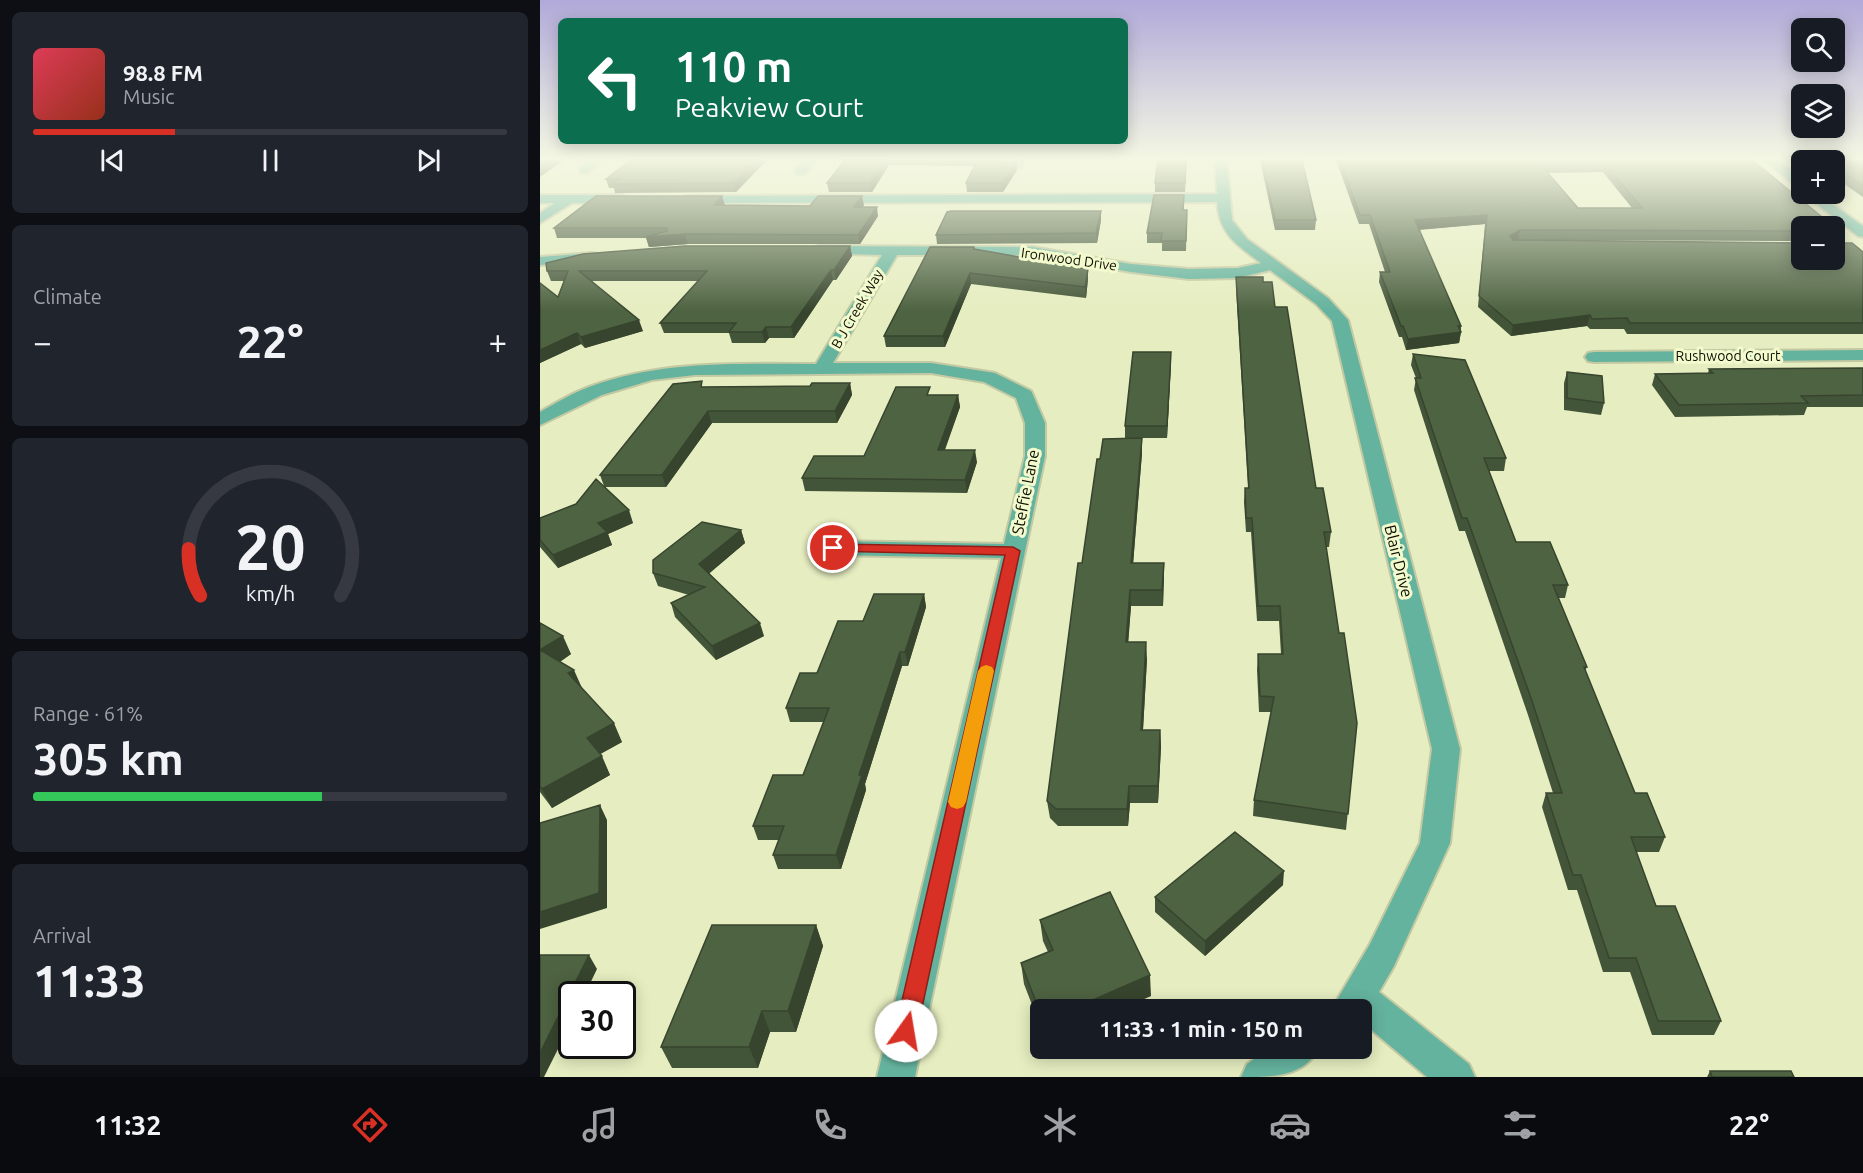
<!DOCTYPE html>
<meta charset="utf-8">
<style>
:root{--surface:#171b24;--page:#20242c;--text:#f1f3f6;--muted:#9ea1a6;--line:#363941;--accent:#d93025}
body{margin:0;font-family:Ubuntu,sans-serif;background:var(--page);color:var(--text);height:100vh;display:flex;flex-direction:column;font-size:22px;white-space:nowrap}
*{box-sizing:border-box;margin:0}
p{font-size:20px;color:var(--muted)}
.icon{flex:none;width:33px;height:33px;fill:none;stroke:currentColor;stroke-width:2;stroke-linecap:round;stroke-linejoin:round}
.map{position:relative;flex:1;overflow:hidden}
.side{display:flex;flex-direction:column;gap:12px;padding:12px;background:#0d0f14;width:540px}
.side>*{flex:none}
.banner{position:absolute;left:18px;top:18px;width:570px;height:126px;border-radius:9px;box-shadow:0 3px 15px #0003;background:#0b6e4f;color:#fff;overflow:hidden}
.controls{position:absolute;left:1251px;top:18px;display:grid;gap:12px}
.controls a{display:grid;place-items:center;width:54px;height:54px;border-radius:9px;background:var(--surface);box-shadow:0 3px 15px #0003;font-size:30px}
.speed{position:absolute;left:18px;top:981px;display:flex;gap:12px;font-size:30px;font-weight:700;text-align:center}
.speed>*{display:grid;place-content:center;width:78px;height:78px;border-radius:50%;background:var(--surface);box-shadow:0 3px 15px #0003;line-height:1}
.speed .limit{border:3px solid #111;border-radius:9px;background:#fff;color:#111}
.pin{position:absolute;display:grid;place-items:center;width:51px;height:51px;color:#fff;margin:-26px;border:3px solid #fff;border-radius:50%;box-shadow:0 2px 6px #0007}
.me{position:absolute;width:66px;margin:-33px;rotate:13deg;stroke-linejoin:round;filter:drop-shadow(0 0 4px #0008)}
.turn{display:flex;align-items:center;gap:21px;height:126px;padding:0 18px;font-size:27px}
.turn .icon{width:78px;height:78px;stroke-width:2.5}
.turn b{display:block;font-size:42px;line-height:51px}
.big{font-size:45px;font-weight:700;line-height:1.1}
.side .card{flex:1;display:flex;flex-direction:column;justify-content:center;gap:9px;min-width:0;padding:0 21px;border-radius:9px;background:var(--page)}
.side .dial{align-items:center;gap:0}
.dial svg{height:156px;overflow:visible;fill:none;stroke:var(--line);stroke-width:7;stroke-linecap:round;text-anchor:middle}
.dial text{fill:var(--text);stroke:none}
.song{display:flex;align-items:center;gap:18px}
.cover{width:72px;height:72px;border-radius:9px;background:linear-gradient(135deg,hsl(350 70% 55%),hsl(10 70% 35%))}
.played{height:6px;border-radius:3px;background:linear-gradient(90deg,var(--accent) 30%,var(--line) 30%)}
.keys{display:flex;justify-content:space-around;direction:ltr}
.heat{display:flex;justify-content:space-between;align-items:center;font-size:33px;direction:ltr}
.charge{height:9px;border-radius:4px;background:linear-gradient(90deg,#34c759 61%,var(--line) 0)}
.trip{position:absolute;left:490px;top:999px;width:342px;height:60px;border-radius:9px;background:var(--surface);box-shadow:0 3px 15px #0003;font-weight:700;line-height:60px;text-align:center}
.dock{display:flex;height:96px;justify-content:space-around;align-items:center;background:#090b0e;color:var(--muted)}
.dock .icon{width:42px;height:42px}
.dock .current{color:var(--accent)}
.dock b{font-size:27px;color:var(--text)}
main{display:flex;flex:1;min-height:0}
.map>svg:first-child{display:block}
</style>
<main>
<section class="side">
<div class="card">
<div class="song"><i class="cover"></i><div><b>98.8 FM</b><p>Music</p></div></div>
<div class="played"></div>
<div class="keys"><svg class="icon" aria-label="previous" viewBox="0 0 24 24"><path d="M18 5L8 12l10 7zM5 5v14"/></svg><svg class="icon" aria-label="pause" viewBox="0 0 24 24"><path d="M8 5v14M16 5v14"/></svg><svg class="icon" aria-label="next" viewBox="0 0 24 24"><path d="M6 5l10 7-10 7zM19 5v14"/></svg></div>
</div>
<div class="card"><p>Climate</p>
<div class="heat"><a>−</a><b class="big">22°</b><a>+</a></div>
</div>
<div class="card dial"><svg viewBox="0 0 100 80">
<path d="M14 69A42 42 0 1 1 86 69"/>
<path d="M14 69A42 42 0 0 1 8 45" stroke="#d93025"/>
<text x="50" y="56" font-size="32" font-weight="700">20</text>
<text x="50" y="72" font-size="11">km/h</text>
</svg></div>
<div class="card"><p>Range · 61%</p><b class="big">305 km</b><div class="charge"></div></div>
<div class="card"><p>Arrival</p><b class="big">11:33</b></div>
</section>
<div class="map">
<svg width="1323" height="1077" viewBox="0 0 1323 1077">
<rect width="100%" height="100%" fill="#e6edc0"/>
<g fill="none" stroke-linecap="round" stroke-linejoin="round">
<defs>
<path id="street" d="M 49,160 L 63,160 L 48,173 L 40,173 L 40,167 Z
M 264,160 L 277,160 L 265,174 L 257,174 L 255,171 Z
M 473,160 L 485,160 L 482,167 L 474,167 Z
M 675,160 L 687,160 L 692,220 L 707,239 L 788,298 L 808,320 L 920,749 L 910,843 L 854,966 L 839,992 L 929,1064 L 935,1077 L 887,1077 L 822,1022 L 822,1010 L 791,1010 L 830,944 L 880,843 L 892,749 L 792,321 L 776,304 L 730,270 L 698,278 L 649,279 L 591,272 L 492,255 L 357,255 L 293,363 L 391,363 L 455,373 L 491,391 L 493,395 L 505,423 L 505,456 L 375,1077 L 337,1077 L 461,558 L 293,555 L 285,553 L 282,548 L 285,543 L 293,541 L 464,544 L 485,456 L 485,423 L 476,398 L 444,382 L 391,373 L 155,375 L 112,380 L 62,395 L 0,425 L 0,412 C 16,403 32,393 49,387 C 122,360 199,364 276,364 L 342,255 L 275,253 L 273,250 L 275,247 L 280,246 L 492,247 L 591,264 L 649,269 L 698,268 L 721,263 C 697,245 679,234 677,202 L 151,203 L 146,202 L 144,199 L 146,196 L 677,194 Z
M 1224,160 L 1238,160 L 1262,180 L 1262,191 Z
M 1264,194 L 1278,194 L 1323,226 L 1323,237 L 1318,236 Z
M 0,195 L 82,195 L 89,199 L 82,203 L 32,203 L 0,223 L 0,213 L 15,203 L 0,203 Z
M 52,253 L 57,254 L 59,257 L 57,260 L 0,265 L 0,257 Z
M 1323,350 L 1323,360 L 1054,362 L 1048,361 L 1045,357 L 1048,353 L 1054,352 Z
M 729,1048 L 779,1048 C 764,1077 733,1077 701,1077 L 707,1064 Z"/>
</defs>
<!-- street casing -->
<use href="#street" stroke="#c3c9a2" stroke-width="4"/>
<!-- street -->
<use href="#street" fill="#64b39e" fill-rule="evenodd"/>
</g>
<!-- wall -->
<path fill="#435539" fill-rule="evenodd" d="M 227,160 L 196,192 L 75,193 L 74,188 L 69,188 L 66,179 Z
M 305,160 L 446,160 L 476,162 L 477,170 L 463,192 L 427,192 L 426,183 L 435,166 L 349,165 L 332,192 L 289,192 L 287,183 Z
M 647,160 L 645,192 L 615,192 L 615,183 Z
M 720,160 L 762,160 L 776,220 L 775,230 L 735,230 Z
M 796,160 L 1212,160 L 1282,217 L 1282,220 L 1262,226 L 1262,241 L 977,240 L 1262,243 L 1296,243 L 1323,252 L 1323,334 L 1087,334 L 1084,329 L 1050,329 L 1047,326 L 971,336 L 938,307 L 945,224 L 879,230 L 921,326 L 921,332 L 919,343 L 866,350 L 862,337 L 859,337 L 839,282 L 840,272 L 845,272 L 829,224 L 819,224 ZM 1063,172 L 1092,208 L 1038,208 L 1008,173 Z
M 1270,160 L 1323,160 L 1323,197 L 1294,177 L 1294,160 Z
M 644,204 L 644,210 L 647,210 L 646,251 L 622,251 L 622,243 L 607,243 L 607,233 Z
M 184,205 L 270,206 L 324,205 L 322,207 L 338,216 L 320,244 L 148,244 L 109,247 L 106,238 L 17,238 L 14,228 Z
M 561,220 L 557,243 L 397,244 L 396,235 Z
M 310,246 L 312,256 L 296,280 L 293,280 L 254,338 L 229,338 L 225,343 L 192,343 L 189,333 L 124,333 L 120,323 L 158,281 L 52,281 L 103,331 L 45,348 L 41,344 L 0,363 L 0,283 L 18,297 L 24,281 L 11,281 L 7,271 Z
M 434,249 L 548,269 L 548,279 L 546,298 L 431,284 L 405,347 L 346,347 L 344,336 Z
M 696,277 L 723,282 L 735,307 L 776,488 L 791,532 L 789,547 L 786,547 L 799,633 L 817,723 L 806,830 L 713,816 L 714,800 L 731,712 L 719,712 L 717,670 L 718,654 L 741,654 L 739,621 L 717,621 L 711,532 L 706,532 L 704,502 L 705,488 L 708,488 L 696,288 Z
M 873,354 L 966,458 L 964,471 L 948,471 L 976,542 L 1028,585 L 1025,598 L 1018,598 L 1047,667 L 1045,671 L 1095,793 L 1125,837 L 1119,852 L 1096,852 L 1116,906 L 1181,1021 L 1174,1035 L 1112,1035 L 1090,972 L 1063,972 L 1037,890 L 1028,890 L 1002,807 L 1006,793 L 1013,793 L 988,715 L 925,531 L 919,531 L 874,390 L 876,378 L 871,365 Z
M 631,363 L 627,438 L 602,438 L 602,453 L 593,563 L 624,563 L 623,606 L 591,606 L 588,642 L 607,659 L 603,730 L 620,730 L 621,747 L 618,803 L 590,803 L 588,826 L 518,826 L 510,818 L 507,801 L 542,563 L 560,459 L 585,438 L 585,426 Z
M 1323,368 L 1323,407 L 1267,407 L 1264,415 L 1135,417 L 1112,385 L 1115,374 L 1168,373 L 1169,369 Z
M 1027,372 L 1064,403 L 1061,415 L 1024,410 L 1024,383 Z
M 310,383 L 312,395 L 297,423 L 172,423 L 126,487 L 65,487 L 93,523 L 68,534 L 72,545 L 18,568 L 0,547 L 0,518 L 36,504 L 64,486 L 60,475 L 164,387 L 270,386 Z
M 391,395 L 418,395 L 420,407 L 405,450 L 437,462 L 427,493 L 265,491 L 262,478 L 324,456 Z
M 201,530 L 205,543 L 169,573 L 224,636 L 176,660 L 135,617 L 131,603 L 149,595 L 118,586 L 113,573 Z
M 384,594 L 386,607 L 368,666 L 362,666 L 325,784 L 326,790 L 301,869 L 238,869 L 233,855 L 239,840 L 218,840 L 213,826 L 263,775 L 284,722 L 250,722 L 246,708 L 323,621 Z
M 0,623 L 31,654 L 20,662 L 42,688 L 82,742 L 60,754 L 70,775 L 12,808 L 0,792 Z
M 743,885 L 665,956 L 615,912 L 615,897 Z
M 500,920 L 611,996 L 501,1010 L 501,1028 L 484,984 L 481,963 L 508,952 L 503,941 Z
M 276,925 L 283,946 L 256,1032 L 230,1032 L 218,1068 L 132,1068 L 121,1047 Z
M 1170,1071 L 1254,1077 L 1167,1077 Z"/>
<!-- shaded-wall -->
<path fill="#37452e" d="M 8,160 L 24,160 L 0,177 L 0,166 Z
M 216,160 L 227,160 L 196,192 L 194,183 Z
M 346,160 L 349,160 L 349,165 L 332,192 L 330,183 Z
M 476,162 L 477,170 L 463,192 L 462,183 Z
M 182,196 L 185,205 L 174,205 Z
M 322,196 L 324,205 L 316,216 L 314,207 Z
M 337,207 L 338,216 L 320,244 L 318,235 Z
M 561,211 L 561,220 L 557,243 L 556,233 Z
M 947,215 L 945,224 L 873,230 L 875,220 Z
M 980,230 L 978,240 L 969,245 L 970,236 Z
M 145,234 L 148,244 L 109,247 L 106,237 Z
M 310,246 L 312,256 L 296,280 L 294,270 Z
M 548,269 L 548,279 L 546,298 L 545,287 Z
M 291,270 L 293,280 L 254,338 L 251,327 Z
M 430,273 L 431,284 L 405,347 L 403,336 Z
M 1050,315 L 1047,326 L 971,336 L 973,325 Z
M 99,320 L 103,331 L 45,348 L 41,337 Z
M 226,327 L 229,338 L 225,343 L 222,332 Z
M 921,332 L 919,343 L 866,350 L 868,339 Z
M 37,333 L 41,344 L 0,363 L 0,350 Z
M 631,352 L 631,363 L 627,438 L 627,426 Z
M 310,383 L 312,395 L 297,423 L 295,411 Z
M 418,395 L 420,407 L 400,462 L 398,450 Z
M 168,411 L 172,423 L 126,487 L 122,475 Z
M 602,438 L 602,453 L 592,578 L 591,563 Z
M 435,450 L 437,462 L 427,493 L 425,480 Z
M 89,510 L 93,523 L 68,534 L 72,545 L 18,568 L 13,555 L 58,523 Z
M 201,530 L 205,543 L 164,578 L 159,564 Z
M 624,563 L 624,578 L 623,606 L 622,590 Z
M 590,590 L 591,606 L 587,659 L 586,642 Z
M 384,594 L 386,607 L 368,666 L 365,652 Z
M 220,623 L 224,636 L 176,660 L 172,646 Z
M 23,636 L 31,654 L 9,669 L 0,650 Z
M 606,642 L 607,659 L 602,747 L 601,730 Z
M 360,652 L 362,666 L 325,784 L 326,790 L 301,869 L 296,855 L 319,775 Z
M 34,670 L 42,688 L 28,673 Z
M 74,723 L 82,742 L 55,757 L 47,738 Z
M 620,730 L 621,747 L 618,803 L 618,786 Z
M 62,756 L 70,775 L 12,808 L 2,789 Z
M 589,786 L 590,803 L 588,826 L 587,809 Z
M 60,805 L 67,820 L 67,908 L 0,929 L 0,912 Z
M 744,871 L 743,885 L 665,956 L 665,941 Z
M 276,925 L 283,946 L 256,1032 L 248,1011 Z
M 49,955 L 57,969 L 45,994 L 32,994 L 32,1021 L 4,1077 L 0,1077 L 0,1053 Z
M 610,975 L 611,996 L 580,1010 L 530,1010 Z
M 222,1011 L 230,1032 L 218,1068 L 209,1047 Z"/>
<!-- building -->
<path fill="#4e6342" stroke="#37452e" stroke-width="1.5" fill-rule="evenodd" d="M 0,160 L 8,160 L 0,166 Z
M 91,160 L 216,160 L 194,183 L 72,184 L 78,179 L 66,179 Z
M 305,160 L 346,160 L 330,183 L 287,183 Z
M 618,160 L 646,160 L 645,183 L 615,183 Z
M 722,160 L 762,160 L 776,220 L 735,220 Z
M 800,160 L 1212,160 L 1282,217 L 1278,217 L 1290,226 L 1262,226 L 1262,231 L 980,230 L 970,236 L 973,240 L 1262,243 L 1262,260 L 1294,260 L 1294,230 L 1296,231 L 1296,243 L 1312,243 L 1323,252 L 1323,323 L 1090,323 L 1087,318 L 1052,319 L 1050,315 L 973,325 L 939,296 L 947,215 L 875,220 L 921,326 L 918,326 L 921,332 L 868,339 L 863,326 L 861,326 L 840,272 L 850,272 L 830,215 L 820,215 ZM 1000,164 L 1065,164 L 1102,208 L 1038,208 Z
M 1285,160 L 1323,160 L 1323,186 L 1294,167 L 1294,160 Z
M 437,161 L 476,162 L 462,183 L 426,183 Z
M 614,195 L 644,195 L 643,210 L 647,210 L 646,241 L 621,241 L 622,233 L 607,233 Z
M 56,196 L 182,196 L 174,205 L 270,206 L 278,196 L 322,196 L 314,207 L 337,207 L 318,235 L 145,234 L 106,237 L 127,231 L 127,228 L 14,228 Z
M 411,211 L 561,211 L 556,233 L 396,235 L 407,212 Z
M 145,246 L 310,246 L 294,270 L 291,270 L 251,327 L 226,327 L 222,332 L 189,332 L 196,323 L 120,323 L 167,271 L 39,271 L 99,320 L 41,337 L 37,333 L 0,350 L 0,283 L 18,297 L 28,271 L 7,271 L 6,263 L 43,254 Z
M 390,247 L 434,247 L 434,249 L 548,269 L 545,287 L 430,273 L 403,336 L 344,336 Z
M 696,277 L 723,277 L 723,282 L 732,282 L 735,307 L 747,307 L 776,488 L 783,488 L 791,532 L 784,532 L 799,633 L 804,633 L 817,723 L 808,814 L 714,800 L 734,697 L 720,696 L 718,654 L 743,654 L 740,606 L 718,606 L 712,518 L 706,518 L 705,488 L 709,488 Z
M 593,352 L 631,352 L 627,426 L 585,426 Z
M 873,354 L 925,360 L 966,458 L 944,458 L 976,542 L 1010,542 L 1028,585 L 1013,585 L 1047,667 L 1044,667 L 1095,793 L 1107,793 L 1125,837 L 1091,837 L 1116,906 L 1135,906 L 1181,1021 L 1118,1021 L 1096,958 L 1069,958 L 1041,875 L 1033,875 L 1006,793 L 1022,793 L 992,701 L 927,518 L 922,518 L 875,378 L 881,378 Z
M 1323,368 L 1323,395 L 1261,396 L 1268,403 L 1139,405 L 1115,374 L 1173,373 L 1169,369 Z
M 1027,372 L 1062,376 L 1064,403 L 1027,398 Z
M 162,381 L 161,387 L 270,386 L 272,383 L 310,383 L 295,411 L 168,411 L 122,475 L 60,475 L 133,384 Z
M 356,387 L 390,387 L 387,395 L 418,395 L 398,450 L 435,450 L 425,480 L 262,478 L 274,456 L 324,456 Z
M 602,438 L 591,563 L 624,563 L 622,590 L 590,590 L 586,642 L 606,642 L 601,730 L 620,730 L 618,786 L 589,786 L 587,809 L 516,809 L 507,801 L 538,563 L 542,563 L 557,459 L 560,459 L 563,439 Z
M 56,479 L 89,510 L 58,523 L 67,532 L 13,555 L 0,540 L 0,518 L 36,504 Z
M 162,522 L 201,530 L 159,564 L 220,623 L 172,646 L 131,603 L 165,587 L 113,573 L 113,560 Z
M 334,594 L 384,594 L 365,652 L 360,652 L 319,775 L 322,775 L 296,855 L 233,855 L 244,826 L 213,826 L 233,775 L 263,775 L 289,708 L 246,708 L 260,673 L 277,673 L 298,621 L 323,621 Z
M 0,623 L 23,636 L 0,650 L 34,670 L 28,673 L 74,723 L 47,738 L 62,756 L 2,789 L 0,786 Z
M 60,805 L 59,893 L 0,912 L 0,823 Z
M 695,832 L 744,871 L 665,941 L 615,897 Z
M 570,892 L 610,975 L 530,1010 L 501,1010 L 501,1015 L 481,963 L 513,950 L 500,920 Z
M 172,925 L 276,925 L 248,1011 L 222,1011 L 209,1047 L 121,1047 Z
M 0,955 L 49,955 L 0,1053 Z
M 1170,1071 L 1251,1071 L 1254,1077 L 1172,1077 Z"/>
<!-- sky -->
<linearGradient id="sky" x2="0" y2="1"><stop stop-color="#b1a9d9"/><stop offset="0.51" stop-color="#f4f7e3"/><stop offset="1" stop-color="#f4f7e3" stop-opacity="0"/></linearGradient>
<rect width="1323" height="311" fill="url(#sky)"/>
<!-- route -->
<path fill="#d93025" stroke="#8d1f18" stroke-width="1.5" d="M 293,544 L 473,547 L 480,551 L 377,1031 L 374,1039 L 366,1042 L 358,1039 L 355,1031 L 465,555 L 288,551 L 286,548 Z"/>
<!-- slow -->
<path fill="#f59e0b" d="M 446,665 L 452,667 L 454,671 L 426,802 L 423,807 L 417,809 L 411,807 L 408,802 L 438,671 L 441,667 Z"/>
<g text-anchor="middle" stroke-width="6" stroke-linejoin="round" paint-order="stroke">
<!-- far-street labels -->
<g font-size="14" fill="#0c0e02" stroke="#f3facd">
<text transform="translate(529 259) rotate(8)" y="5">Ironwood Drive</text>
<text transform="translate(317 309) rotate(-60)" y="5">B J Creek Way</text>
<text x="1188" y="361">Rushwood Court</text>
</g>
<!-- street labels -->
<g font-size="16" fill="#0c0e02" stroke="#f3facd">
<text transform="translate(485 492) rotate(-79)" y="6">Steffie Lane</text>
<text transform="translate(859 561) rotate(76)" y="6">Blair Drive</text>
</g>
</g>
</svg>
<div class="controls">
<a><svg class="icon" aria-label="search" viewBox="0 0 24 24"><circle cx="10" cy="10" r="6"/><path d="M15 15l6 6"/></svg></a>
<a><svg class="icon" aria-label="layers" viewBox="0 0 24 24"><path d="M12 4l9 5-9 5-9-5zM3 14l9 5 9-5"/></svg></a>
<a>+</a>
<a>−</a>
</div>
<div class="speed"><div class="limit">30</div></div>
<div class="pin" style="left:293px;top:548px;background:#d93025"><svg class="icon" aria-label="arrive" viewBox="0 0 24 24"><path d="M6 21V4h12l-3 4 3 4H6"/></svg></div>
<svg class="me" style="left:366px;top:1031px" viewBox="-20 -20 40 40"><circle r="19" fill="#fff"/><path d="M0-13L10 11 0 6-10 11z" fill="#d93025"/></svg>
<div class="trip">11:33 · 1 min · 150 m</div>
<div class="banner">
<div class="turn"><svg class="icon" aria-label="left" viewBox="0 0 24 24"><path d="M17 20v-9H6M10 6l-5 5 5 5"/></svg><div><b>110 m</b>Peakview Court</div></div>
</div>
</div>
</main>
<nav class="dock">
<b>11:32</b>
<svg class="icon current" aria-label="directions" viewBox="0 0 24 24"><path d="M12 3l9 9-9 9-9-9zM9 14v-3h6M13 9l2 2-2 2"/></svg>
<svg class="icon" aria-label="music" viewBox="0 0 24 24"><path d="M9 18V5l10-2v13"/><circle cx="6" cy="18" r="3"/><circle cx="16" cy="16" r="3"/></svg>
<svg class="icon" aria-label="phone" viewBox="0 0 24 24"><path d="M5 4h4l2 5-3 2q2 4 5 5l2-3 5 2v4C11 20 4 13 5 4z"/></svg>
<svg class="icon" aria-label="climate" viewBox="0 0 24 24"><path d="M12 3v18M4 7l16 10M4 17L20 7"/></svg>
<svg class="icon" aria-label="car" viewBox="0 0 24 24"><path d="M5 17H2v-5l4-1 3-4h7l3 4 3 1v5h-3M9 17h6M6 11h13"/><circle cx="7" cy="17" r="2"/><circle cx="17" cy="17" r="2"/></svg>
<svg class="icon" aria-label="filters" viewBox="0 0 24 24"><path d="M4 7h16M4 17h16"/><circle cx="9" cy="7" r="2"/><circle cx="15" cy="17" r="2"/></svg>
<b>22°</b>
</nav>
